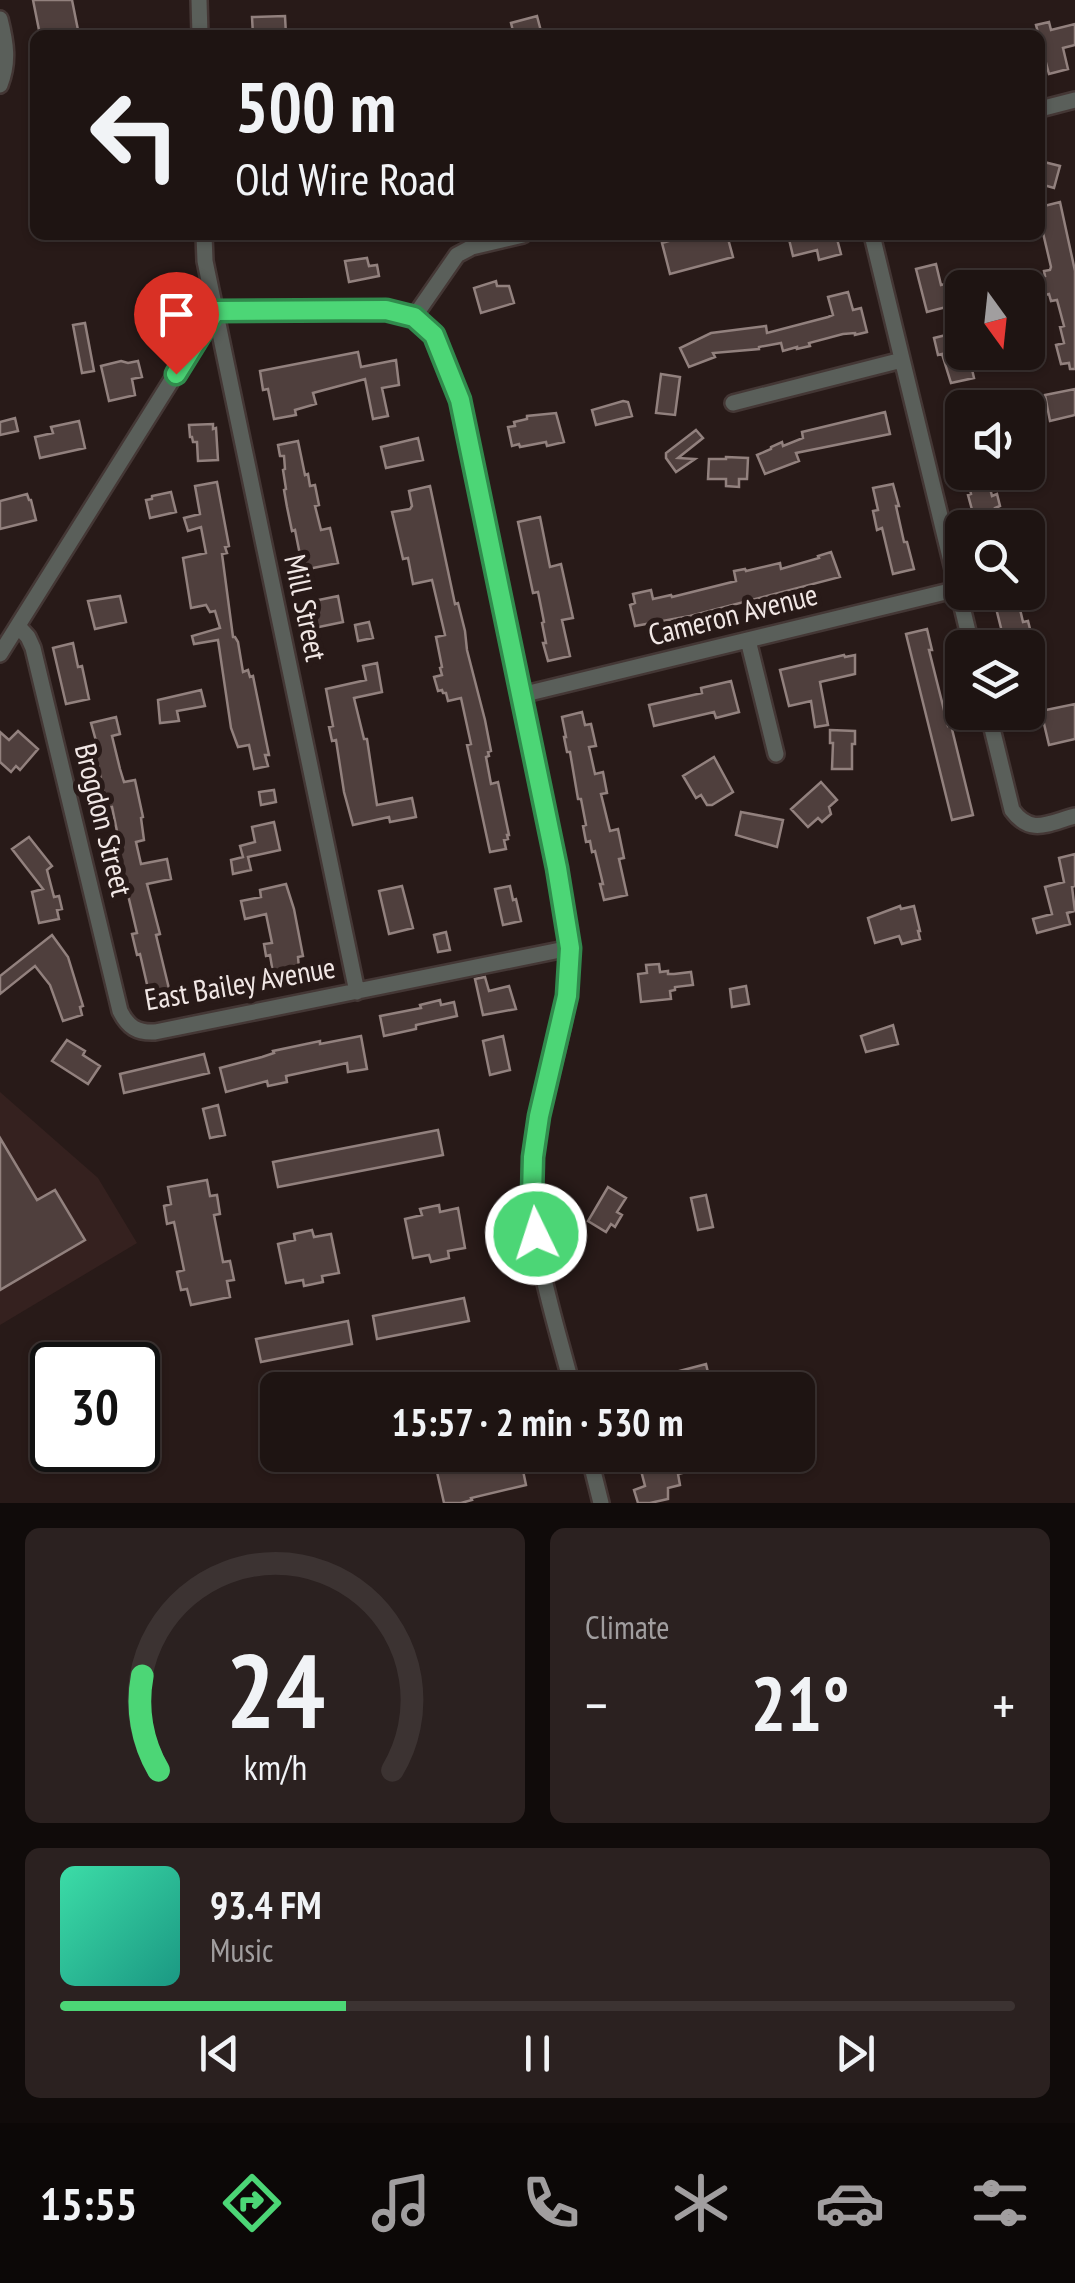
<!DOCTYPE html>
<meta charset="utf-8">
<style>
:root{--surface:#1e1412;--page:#2b2120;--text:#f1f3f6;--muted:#a19e9f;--line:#3c3332;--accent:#4cd676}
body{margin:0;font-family:"PT Sans Narrow",sans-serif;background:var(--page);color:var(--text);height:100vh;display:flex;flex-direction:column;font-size:38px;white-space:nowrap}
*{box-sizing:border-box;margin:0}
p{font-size:32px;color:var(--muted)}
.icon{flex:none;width:55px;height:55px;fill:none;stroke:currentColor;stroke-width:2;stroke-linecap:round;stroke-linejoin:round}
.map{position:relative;height:1503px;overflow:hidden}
.sheet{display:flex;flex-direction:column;gap:25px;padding:25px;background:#100b0a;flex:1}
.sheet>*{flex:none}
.banner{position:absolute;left:30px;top:30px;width:1015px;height:210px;border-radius:15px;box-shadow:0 2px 8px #0004,0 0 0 2px var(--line);background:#1e1412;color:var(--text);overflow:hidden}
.needle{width:65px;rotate:165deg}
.buttons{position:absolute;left:945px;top:270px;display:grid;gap:20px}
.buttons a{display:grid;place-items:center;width:100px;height:100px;border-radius:15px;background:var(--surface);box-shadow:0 2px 8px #0004,0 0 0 2px var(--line);font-size:50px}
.speed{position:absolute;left:30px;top:1342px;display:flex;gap:20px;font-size:50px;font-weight:700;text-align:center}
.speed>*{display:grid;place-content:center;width:130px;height:130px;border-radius:50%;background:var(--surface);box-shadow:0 2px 8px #0004,0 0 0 2px var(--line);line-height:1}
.speed .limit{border:5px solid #111;border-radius:15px;background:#fff;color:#111}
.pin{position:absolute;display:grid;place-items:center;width:85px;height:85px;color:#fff;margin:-102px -42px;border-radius:50% 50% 50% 0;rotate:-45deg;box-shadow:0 0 10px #0007}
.pin .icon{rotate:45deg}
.me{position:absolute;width:110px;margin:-55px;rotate:356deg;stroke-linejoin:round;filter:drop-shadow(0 0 8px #0008)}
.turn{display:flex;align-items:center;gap:35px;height:210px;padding:0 40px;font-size:45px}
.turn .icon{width:130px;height:130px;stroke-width:2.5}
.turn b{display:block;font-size:70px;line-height:85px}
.big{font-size:75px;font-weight:700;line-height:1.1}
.sheet .widget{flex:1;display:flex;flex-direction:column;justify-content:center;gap:15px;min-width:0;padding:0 35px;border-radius:15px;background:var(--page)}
.sheet .dial{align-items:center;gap:0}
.dial svg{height:260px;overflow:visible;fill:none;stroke:var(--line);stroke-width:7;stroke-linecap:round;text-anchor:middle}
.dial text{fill:var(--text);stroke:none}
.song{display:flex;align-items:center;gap:30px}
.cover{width:120px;height:120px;border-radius:15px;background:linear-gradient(135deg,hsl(160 70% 55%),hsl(170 70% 35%))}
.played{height:10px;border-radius:5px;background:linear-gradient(90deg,var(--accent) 30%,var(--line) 30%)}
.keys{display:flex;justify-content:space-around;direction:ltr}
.heat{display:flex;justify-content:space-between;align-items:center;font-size:55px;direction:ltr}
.sheet .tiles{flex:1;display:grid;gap:25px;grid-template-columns:1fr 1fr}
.widget:last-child{grid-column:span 2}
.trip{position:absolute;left:260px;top:1372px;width:555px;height:100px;border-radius:15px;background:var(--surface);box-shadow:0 2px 8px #0004,0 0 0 2px var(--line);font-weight:700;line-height:100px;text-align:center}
.dock{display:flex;height:160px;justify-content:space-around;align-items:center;background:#0c0807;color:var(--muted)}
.dock .icon{width:70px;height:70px}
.dock .on{color:var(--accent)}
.dock b{font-size:45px;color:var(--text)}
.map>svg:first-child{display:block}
</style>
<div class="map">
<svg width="1075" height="1503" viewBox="0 0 1075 1503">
<rect width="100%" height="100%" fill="#281a18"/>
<!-- built -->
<path fill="#35211f" d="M 0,1092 L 98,1178 L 137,1243 L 0,1325 Z"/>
<!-- building -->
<path fill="#4f3f3d" stroke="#92817e" stroke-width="2.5" d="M 33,0 L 72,0 L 79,35 L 40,35 Z
M 285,16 L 286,35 L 253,35 L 252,17 Z
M 537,16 L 542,35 L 514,35 L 511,23 Z
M 1049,22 L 1051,30 L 1075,24 L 1075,45 L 1063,48 L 1068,69 L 1049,74 L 1036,25 Z
M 1040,161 L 1060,166 L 1054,188 L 1040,184 Z
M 1060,202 L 1075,271 L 1075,369 L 1070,369 L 1069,363 L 1061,364 L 1056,345 L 1064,343 L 1060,327 L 1064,326 L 1057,300 L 1051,301 L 1049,294 L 1041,296 L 1036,278 L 1045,276 L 1044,271 L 1050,270 L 1051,267 L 1040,220 L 1040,207 Z
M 689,235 L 727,235 L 733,257 L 670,274 L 662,243 Z
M 788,235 L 836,235 L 841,254 L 819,260 L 817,250 L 793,256 Z
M 367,258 L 369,266 L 377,265 L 379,276 L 349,282 L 345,261 Z
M 936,264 L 941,285 L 962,280 L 962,303 L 927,312 L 916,269 Z
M 496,281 L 497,286 L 509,286 L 514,303 L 481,313 L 474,288 Z
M 848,292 L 853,310 L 861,308 L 867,332 L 855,335 L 855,333 L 843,334 L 809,343 L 810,346 L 797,349 L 797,347 L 783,351 L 781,343 L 759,347 L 759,349 L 713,353 L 715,357 L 689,367 L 680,348 L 711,333 L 766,326 L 767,333 L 828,317 L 833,315 L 828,297 Z
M 85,323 L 94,371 L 82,373 L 73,325 Z
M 962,331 L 962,352 L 968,352 L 974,378 L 951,383 L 942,354 L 938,355 L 934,338 Z
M 358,352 L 361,367 L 396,360 L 399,385 L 382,388 L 388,416 L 373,419 L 365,379 L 313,393 L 316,404 L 295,410 L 296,415 L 274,419 L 268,389 L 263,390 L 260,371 Z
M 121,361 L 128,363 L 138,361 L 142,377 L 132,379 L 135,395 L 109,401 L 101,366 Z
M 661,374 L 680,377 L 675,415 L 656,413 Z
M 1075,389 L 1075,415 L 1050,421 L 1045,395 Z
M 623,401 L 628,402 L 632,416 L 596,425 L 592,410 Z
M 962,410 L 962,448 L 958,449 L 949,413 Z
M 885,412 L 890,434 L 796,453 L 799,461 L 765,474 L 757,455 L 771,449 L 771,447 L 782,442 L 783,446 L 803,438 L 802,432 Z
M 556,413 L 564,442 L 547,446 L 546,442 L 520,447 L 519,444 L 512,446 L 508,427 L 515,426 L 514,422 L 527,419 L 527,416 Z
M 15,418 L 18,431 L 0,435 L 0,422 Z
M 79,421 L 85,448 L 40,458 L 35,437 L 53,433 L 51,427 Z
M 213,424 L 213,429 L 216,428 L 218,460 L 198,461 L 197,442 L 193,442 L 192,437 L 190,437 L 189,425 Z
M 696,430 L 703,438 L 678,458 L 695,459 L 676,472 L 666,458 L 666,453 Z
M 418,438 L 423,460 L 386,468 L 381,447 Z
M 298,441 L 305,475 L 308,474 L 310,486 L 315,485 L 319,505 L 315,506 L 321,530 L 330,528 L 338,563 L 303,570 L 295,530 L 292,531 L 287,507 L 284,490 L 286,489 L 283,470 L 285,469 L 284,456 L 280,456 L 278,445 Z
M 726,457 L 748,458 L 747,479 L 739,479 L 739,487 L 726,486 L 726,479 L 708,479 L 709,459 L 726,459 Z
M 987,476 L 992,496 L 997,494 L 1000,506 L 995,508 L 999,522 L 977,528 L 968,495 L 971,494 L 968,480 Z
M 217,482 L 229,546 L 225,547 L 227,553 L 222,554 L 233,637 L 235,637 L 238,642 L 243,672 L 248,670 L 250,677 L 253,676 L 269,755 L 265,755 L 268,766 L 254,769 L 249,745 L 238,747 L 231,728 L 218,640 L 194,644 L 192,636 L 220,628 L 215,611 L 210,612 L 206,605 L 191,608 L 183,558 L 206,553 L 201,527 L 188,531 L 184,518 L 200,514 L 195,486 Z
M 893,484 L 899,506 L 896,506 L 904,542 L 907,542 L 914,569 L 893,574 L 882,528 L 877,530 L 873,511 L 878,510 L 873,488 Z
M 430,486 L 455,604 L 458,603 L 465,631 L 467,650 L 485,720 L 491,751 L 488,752 L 489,756 L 486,757 L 491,784 L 498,782 L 509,835 L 507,835 L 508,839 L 504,840 L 506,849 L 490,852 L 467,745 L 471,744 L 461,698 L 448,701 L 446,693 L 443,693 L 442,690 L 438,691 L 434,677 L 442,675 L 440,668 L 442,667 L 436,637 L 445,635 L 432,580 L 413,584 L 408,558 L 403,559 L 392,512 L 410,509 L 412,506 L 409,491 Z
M 171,492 L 176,512 L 150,518 L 146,500 L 152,499 L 152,496 Z
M 27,494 L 29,500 L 31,500 L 36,520 L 0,529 L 0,501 Z
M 540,517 L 550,567 L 561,564 L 573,618 L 562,620 L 570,656 L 548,661 L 543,643 L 546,643 L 542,623 L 544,622 L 538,592 L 533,593 L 518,522 Z
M 831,552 L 840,577 L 690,616 L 635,626 L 630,605 L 635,603 L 633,594 L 651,590 L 653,599 L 671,595 L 672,597 L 736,581 L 734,571 L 745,569 L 746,571 L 780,563 L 781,569 L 819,558 L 818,556 Z
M 992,592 L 1016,592 L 1023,622 L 1028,621 L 1031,633 L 1026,635 L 1029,648 L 1006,648 Z
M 120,596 L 126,622 L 95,629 L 88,601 Z
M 338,596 L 343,622 L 314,628 L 309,602 Z
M 369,622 L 373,638 L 358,641 L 355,625 Z
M 927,629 L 932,650 L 929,650 L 948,726 L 951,725 L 973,815 L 952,820 L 906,634 Z
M 73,643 L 78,667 L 82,666 L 89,699 L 66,704 L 53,648 Z
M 844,655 L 845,657 L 855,655 L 855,674 L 820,682 L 828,725 L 815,727 L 811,701 L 789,706 L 780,670 Z
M 377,663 L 382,692 L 354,698 L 364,739 L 367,739 L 377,805 L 412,798 L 416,817 L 390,822 L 389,817 L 353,825 L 344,792 L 336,740 L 332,741 L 329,727 L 333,726 L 326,689 L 366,680 L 363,666 Z
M 731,681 L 739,712 L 716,718 L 714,712 L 654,726 L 649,705 L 702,693 L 701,688 Z
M 201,690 L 205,706 L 177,711 L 179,721 L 160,723 L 158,700 Z
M 1075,704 L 1075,739 L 1049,745 L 1041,711 Z
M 582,712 L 585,725 L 591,724 L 596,746 L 589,747 L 595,774 L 603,772 L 607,793 L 601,794 L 610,831 L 618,829 L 624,858 L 619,859 L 627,895 L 604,900 L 600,884 L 603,884 L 595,851 L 592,852 L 590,841 L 586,842 L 583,826 L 586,825 L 581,799 L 578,799 L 570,752 L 567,752 L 564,737 L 566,737 L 562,717 Z
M 116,717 L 120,734 L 112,736 L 120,769 L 124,782 L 135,780 L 143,817 L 141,818 L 144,840 L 136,842 L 141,864 L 167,859 L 171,879 L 147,884 L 160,934 L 156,935 L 172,1001 L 152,1006 L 140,954 L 137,955 L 132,934 L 137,933 L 128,895 L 123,896 L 118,873 L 122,871 L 116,842 L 119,841 L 112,807 L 107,808 L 93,742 L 96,741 L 91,723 Z
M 830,730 L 855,731 L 855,744 L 852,744 L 852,769 L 832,769 L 833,743 L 830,743 Z
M 18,731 L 38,749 L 20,770 L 16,766 L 11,772 L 0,762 L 0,732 L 9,740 Z
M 714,757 L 733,792 L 712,805 L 707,805 L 701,795 L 696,798 L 683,776 Z
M 821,782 L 837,800 L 829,807 L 831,814 L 822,822 L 818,818 L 808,827 L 791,809 Z
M 274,790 L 276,802 L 261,805 L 259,792 Z
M 741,812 L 783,820 L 777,847 L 736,835 Z
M 274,822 L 280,850 L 248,857 L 251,870 L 233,874 L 231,860 L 243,857 L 240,846 L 255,842 L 252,827 Z
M 29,837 L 52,866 L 47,870 L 54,897 L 59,896 L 62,909 L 57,910 L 59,919 L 39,923 L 32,892 L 43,889 L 12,849 Z
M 1075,854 L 1075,886 L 1072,887 L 1075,911 L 1067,913 L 1070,924 L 1037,933 L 1033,919 L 1052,914 L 1045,887 L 1064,882 L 1059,858 Z
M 286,884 L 294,909 L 303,956 L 298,957 L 300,980 L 275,985 L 270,955 L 266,956 L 264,944 L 272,943 L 266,914 L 245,919 L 241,901 L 261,897 L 260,890 Z
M 402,886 L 413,928 L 389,934 L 379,891 Z
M 510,886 L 513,900 L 516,899 L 521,921 L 503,925 L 495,889 Z
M 900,906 L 901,909 L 914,906 L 920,931 L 918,931 L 920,939 L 902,944 L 899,936 L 875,943 L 868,918 Z
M 446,932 L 450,950 L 438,952 L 434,935 Z
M 52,935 L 68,957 L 83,1006 L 80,1007 L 82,1015 L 63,1021 L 50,985 L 35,966 L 0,994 L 0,976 Z
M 659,964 L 660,972 L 668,971 L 668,974 L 674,974 L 691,972 L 693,985 L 675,987 L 675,990 L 670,991 L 671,999 L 641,1002 L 638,974 L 647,973 L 646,965 Z
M 485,977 L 489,991 L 509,986 L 516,1009 L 483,1015 L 475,979 Z
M 746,986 L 749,1004 L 732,1007 L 730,989 Z
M 440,1000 L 441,1005 L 454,1002 L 457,1016 L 416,1025 L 416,1029 L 384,1036 L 380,1016 L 421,1008 L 420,1005 Z
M 893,1025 L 898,1044 L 866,1052 L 861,1036 Z
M 361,1036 L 367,1069 L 348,1072 L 347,1063 L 286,1076 L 287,1082 L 268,1086 L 267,1081 L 226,1092 L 220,1068 L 262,1057 L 274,1053 L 273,1051 L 320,1041 L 320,1044 Z
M 503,1036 L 510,1070 L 490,1075 L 483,1041 Z
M 67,1040 L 85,1051 L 83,1055 L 100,1066 L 88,1084 L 52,1061 Z
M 204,1054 L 209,1073 L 124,1093 L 120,1074 Z
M 218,1105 L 225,1135 L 210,1138 L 203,1109 Z
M 438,1130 L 443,1155 L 278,1187 L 273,1162 Z
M 0,1138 L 37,1200 L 55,1190 L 85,1240 L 0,1290 Z
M 207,1180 L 210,1196 L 217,1195 L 220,1214 L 214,1215 L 223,1262 L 230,1261 L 234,1280 L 227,1281 L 230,1297 L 191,1305 L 187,1289 L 181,1290 L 177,1272 L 184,1270 L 174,1222 L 167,1224 L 164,1206 L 171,1204 L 168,1187 Z
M 608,1187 L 626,1198 L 617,1212 L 622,1215 L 615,1227 L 611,1224 L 606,1232 L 588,1221 Z
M 706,1195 L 713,1227 L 698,1230 L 691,1198 Z
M 439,1205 L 440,1212 L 458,1208 L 465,1248 L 448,1251 L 449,1258 L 431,1262 L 429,1255 L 413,1258 L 405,1219 L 422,1215 L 420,1209 Z
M 312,1230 L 314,1237 L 331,1234 L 339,1273 L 322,1276 L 323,1282 L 304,1286 L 303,1280 L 286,1283 L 278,1244 L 295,1240 L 294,1234 Z
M 464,1298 L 469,1321 L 377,1339 L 373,1316 Z
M 348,1321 L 352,1344 L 261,1362 L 256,1339 Z
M 706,1364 L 711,1385 L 693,1390 L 623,1390 L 622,1386 Z
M 637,1455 L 681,1455 L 686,1472 L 678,1474 L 680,1485 L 668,1488 L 668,1499 L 650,1503 L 638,1503 L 634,1490 L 645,1486 Z
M 520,1456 L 526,1485 L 471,1498 L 472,1500 L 461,1503 L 444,1503 L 437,1472 L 464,1465 L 465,1469 Z"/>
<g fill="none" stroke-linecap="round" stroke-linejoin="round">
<defs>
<path id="street" d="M 199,0 L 200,35
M 0,19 C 6,43 9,62 0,85
M 1040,109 L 1075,100
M 204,235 L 205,261 L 357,992
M 872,235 L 972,648
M 215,311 L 386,310 L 414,317 L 434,335 L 460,400 C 484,514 508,628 531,742 C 545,809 562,876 569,943 C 576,1013 543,1083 534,1152 C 523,1231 554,1314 573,1390
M 414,317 L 457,255 L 472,247 L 523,235
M 733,403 L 902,360
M 18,626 L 28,637 L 33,648 L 120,1011 C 128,1027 137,1033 155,1032 L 570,948
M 748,640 L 776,754
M 0,654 L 215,311
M 521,695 L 958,589
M 988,712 L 1012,810 C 1031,836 1048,823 1075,816
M 589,1455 L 601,1503"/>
</defs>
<!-- street casing -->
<use href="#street" stroke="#443735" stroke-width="20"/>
<!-- street -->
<use href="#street" stroke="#5a5f5a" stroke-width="15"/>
</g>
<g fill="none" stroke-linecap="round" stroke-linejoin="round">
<defs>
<path id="route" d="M 176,374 L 215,311 L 386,310 L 414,317 L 434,335 L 460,400 L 557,868 L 570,948 L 567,996 L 539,1116 L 533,1157 L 532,1196 L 536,1234"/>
</defs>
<!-- route casing -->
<use href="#route" stroke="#318b4d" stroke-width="25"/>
<!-- route -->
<use href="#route" stroke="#4cd676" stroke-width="18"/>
</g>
<g text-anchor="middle" stroke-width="10" stroke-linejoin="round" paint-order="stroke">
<!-- street labels -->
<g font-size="30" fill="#f1e7e5" stroke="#281a18">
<text transform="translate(305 608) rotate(78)" y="10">Mill Street</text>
<text transform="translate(733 615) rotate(-14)" y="10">Cameron Avenue</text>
<text transform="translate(103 820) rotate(76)" y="10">Brogdon Street</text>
<text transform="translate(240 984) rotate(-10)" y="10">East Bailey Avenue</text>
</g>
</g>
</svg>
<div class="buttons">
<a><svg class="needle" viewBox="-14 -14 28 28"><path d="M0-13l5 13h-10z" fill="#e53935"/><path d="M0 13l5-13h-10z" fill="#a19e9f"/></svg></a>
<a><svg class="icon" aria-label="sound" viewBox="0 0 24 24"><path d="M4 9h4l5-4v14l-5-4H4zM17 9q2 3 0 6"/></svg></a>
<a><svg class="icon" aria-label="search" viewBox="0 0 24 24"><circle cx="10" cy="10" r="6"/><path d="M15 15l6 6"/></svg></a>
<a><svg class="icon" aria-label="layers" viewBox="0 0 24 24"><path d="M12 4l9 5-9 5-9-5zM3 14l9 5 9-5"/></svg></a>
</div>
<div class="speed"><div class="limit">30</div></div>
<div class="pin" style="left:176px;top:374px;background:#d93025"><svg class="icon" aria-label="arrive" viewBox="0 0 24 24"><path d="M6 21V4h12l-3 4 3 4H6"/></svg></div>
<svg class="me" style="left:536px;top:1234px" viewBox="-20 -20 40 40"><circle r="17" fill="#4cd676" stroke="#fff" stroke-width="3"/><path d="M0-11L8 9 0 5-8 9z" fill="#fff"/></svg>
<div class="trip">15:57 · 2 min · 530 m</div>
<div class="banner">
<div class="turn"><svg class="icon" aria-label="left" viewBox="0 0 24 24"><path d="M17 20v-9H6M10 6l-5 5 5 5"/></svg><div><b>500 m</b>Old Wire Road</div></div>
</div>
</div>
<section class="sheet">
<div class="tiles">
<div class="widget dial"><svg viewBox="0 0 100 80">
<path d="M14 69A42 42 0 1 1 86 69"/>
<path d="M14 69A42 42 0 0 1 9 40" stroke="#4cd676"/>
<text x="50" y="56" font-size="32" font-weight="700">24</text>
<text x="50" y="72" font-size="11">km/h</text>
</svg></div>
<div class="widget"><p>Climate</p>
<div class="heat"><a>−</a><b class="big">21°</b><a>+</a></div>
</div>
<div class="widget">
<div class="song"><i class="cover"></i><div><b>93.4 FM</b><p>Music</p></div></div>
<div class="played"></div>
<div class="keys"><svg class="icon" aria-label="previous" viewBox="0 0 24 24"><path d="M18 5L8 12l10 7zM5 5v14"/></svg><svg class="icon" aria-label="pause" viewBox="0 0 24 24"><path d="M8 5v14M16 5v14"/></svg><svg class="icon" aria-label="next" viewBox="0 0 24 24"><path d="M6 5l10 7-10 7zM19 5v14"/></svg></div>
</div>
</div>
</section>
<nav class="dock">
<b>15:55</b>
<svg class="icon on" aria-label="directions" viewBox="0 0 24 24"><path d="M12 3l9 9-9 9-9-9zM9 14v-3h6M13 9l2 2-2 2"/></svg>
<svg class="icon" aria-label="music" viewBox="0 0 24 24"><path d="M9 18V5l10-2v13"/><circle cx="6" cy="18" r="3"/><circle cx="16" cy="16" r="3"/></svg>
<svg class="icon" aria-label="phone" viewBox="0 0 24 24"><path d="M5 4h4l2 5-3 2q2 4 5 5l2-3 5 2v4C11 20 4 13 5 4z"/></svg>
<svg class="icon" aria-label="climate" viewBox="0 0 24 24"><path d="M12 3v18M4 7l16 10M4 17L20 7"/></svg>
<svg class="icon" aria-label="car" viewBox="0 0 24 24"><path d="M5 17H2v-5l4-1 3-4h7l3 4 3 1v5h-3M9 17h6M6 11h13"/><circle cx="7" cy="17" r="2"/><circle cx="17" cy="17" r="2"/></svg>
<svg class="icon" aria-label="filters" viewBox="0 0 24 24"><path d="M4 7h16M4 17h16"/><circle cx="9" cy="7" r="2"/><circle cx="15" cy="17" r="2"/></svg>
</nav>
